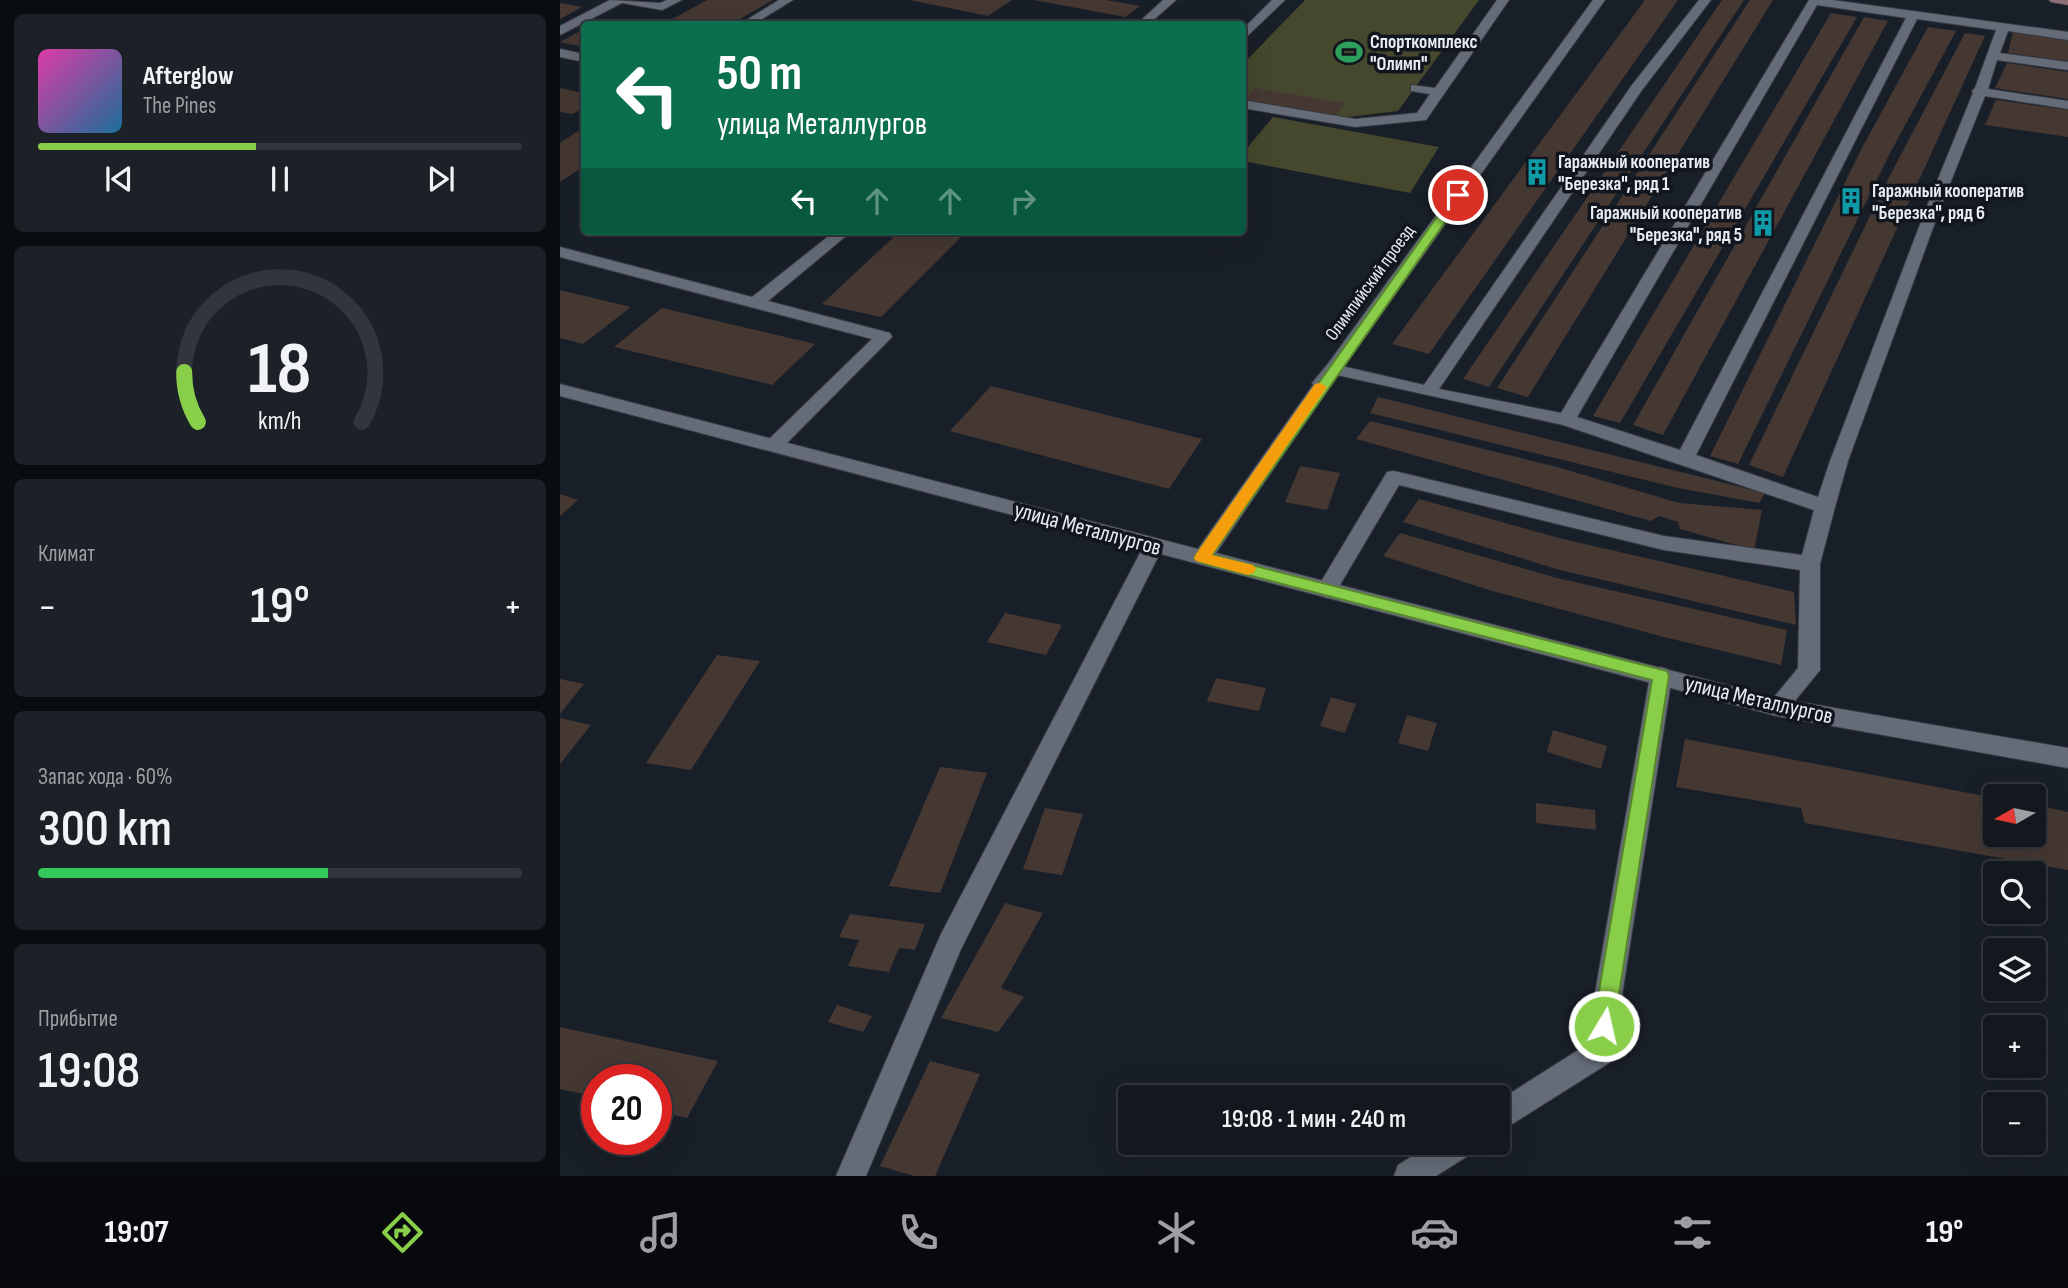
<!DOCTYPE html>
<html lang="ru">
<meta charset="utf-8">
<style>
:root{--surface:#13171e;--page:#1c2027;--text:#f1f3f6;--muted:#9d9fa4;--line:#32363c;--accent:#89ce48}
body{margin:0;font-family:"Sofia Sans Condensed",sans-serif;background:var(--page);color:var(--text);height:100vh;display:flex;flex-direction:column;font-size:26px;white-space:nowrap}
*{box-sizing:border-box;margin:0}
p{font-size:23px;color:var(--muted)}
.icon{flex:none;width:38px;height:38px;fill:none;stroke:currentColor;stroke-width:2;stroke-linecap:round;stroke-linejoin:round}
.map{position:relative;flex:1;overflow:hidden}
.drawer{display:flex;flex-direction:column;gap:14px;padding:14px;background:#0a0d10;width:560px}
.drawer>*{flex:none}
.banner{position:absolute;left:21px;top:21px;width:665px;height:214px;border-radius:7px;box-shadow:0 7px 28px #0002,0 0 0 2px var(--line);background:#0b6e4f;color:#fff;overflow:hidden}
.needle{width:46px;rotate:261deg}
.buttons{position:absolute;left:1423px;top:784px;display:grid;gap:14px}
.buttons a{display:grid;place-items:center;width:63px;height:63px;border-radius:7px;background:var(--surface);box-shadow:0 7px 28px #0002,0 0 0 2px var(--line);font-size:35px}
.speed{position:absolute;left:21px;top:1064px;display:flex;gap:14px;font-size:35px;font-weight:700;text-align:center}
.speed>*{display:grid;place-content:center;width:91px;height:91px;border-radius:50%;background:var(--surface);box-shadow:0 7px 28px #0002,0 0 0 2px var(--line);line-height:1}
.speed .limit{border:10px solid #d22;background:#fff;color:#111}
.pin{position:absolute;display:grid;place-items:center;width:60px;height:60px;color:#fff;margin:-30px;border:4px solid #fff;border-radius:50%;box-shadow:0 2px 7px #0007}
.me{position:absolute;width:77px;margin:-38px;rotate:9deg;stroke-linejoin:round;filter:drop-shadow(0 0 5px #0008)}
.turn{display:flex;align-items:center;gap:24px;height:147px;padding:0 21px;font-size:32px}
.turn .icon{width:91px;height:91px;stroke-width:2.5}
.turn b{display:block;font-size:49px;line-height:60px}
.lanes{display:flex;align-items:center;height:66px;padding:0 21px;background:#0003;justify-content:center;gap:35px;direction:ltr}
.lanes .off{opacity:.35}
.big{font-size:52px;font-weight:600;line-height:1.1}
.drawer .tile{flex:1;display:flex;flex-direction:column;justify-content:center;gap:10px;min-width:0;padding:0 24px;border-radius:10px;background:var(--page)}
.drawer .dial{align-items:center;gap:0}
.dial svg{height:182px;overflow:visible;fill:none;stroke:var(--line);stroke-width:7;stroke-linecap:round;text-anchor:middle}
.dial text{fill:var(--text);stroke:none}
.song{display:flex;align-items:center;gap:21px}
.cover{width:84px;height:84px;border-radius:10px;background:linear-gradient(135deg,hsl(320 70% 55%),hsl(200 70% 35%))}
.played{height:7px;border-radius:4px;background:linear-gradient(90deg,var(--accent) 45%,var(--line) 45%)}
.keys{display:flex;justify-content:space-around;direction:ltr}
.heat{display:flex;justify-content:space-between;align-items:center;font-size:38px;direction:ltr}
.charge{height:10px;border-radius:5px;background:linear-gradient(90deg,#34c759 60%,var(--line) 0)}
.trip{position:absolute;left:558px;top:1085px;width:392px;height:70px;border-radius:7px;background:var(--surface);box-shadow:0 7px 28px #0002,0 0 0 2px var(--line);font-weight:600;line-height:70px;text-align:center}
.tab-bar{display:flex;height:112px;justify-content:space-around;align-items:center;background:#08090c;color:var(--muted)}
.tab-bar .icon{width:49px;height:49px}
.tab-bar .on{color:var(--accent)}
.tab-bar b{font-size:32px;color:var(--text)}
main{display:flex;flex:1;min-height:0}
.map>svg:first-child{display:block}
</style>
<main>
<section class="drawer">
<div class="tile">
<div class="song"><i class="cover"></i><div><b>Afterglow</b><p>The Pines</p></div></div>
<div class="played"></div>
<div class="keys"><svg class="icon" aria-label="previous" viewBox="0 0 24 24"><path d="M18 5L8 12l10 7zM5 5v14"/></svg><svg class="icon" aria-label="pause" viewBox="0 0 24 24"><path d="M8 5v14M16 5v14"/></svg><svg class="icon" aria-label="next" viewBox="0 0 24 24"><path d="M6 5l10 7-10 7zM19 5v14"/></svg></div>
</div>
<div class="tile dial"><svg viewBox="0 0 100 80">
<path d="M14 69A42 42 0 1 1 86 69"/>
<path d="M14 69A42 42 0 0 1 8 47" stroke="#89ce48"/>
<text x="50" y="56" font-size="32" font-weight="700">18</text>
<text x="50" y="72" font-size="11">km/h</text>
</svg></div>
<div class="tile"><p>Климат</p>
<div class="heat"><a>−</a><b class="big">19°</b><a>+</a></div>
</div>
<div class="tile"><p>Запас хода · 60%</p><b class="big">300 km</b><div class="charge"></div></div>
<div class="tile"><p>Прибытие</p><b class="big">19:08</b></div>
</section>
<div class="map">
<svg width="1508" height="1176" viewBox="0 0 1508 1176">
<rect width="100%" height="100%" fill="#191f28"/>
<!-- green -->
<path fill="#46482d" d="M 745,0 L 919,0 L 838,111 L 780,118 L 683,100 L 682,65 Z
M 713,117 L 879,147 L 850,193 L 683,161 L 683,153 Z"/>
<!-- building -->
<path fill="#453833" d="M 147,0 L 213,0 L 171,24 L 103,24 Z
M 350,0 L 452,0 L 428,16 Z
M 474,0 L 546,0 L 580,6 L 565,17 Z
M 1085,0 L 1118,0 L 869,354 L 832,344 Z
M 1162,0 L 1184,0 L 929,387 L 903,379 Z
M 1190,0 L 1213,0 L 968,397 L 937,388 Z
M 0,3 L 22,7 L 0,19 Z
M 1271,13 L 1297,17 L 1060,423 L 1033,416 Z
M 1304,17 L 1328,21 L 1103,435 L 1073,425 Z
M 1368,27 L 1396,31 L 1329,155 L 1178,464 L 1150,456 L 1303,146 Z
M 24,29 L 24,47 L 0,42 Z
M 1453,32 L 1508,40 L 1508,61 L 1448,53 Z
M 1405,33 L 1425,36 L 1223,477 L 1189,465 L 1327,181 Z
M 1447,63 L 1508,72 L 1508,99 L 1435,88 Z
M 0,88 L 24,93 L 24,107 L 13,114 L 0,112 Z
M 695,88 L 785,103 L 775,116 L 684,100 Z
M 1436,100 L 1508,110 L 1508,137 L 1425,125 Z
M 24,127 L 24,166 L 0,182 L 0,143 Z
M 340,231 L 407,231 L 321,317 L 262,304 Z
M 0,290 L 71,307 L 23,344 L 0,338 Z
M 102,308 L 255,344 L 212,385 L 54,347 Z
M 431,386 L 642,439 L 609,489 L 390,431 Z
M 818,397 L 1137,476 L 1205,493 L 1199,503 L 1118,488 L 810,413 Z
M 810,421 L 997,467 L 1119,503 L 1202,510 L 1194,550 L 1120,529 L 1118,522 L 1099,516 L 1091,521 L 796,439 Z
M 740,466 L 780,473 L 767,510 L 725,502 Z
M 0,494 L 18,500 L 0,516 Z
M 859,499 L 1003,539 L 1234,592 L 1236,625 L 1000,570 L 843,522 Z
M 840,533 L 997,578 L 1227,630 L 1221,665 L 1104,637 L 929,590 L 823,556 Z
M 445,613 L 502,625 L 486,655 L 427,642 Z
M 157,655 L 200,661 L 131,770 L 86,763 Z
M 656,678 L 706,688 L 699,711 L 647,701 Z
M 0,679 L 24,684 L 0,714 Z
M 771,697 L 796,704 L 785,733 L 760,726 Z
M 847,715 L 877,723 L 868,751 L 838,743 Z
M 0,718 L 31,725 L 0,764 Z
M 993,730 L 1047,746 L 1041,769 L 987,752 Z
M 1125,739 L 1435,798 L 1435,835 L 1474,835 L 1474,805 L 1508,812 L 1508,870 L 1245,823 L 1241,808 L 1116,787 Z
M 380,767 L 427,773 L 380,893 L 329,886 Z
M 976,803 L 1035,810 L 1036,830 L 976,823 Z
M 485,808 L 523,814 L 502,875 L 463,869 Z
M 445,903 L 483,913 L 441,988 L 464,997 L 438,1032 L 381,1018 Z
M 290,914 L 365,924 L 355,950 L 339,948 L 329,972 L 288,966 L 299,940 L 279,937 Z
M 277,1005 L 312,1016 L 303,1032 L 268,1022 Z
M 0,1027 L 158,1061 L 127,1118 L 96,1111 L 96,1080 L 37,1080 L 37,1097 L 0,1089 Z
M 370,1061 L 420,1074 L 375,1176 L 354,1176 L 320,1166 Z"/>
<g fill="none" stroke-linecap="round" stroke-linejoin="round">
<defs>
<path id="lane" d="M 50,0 L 100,3 L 107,0 L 122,0 L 102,10 L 62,3 L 0,35 L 0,26 Z
M 219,0 L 233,0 L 194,24 L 180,24 Z
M 603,0 L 616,0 L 589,24 L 577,24 Z
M 712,0 L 725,0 L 682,41 L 682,30 Z
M 937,0 L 949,0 L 866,120 L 795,127 L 682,108 L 682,100 L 795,119 L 857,113 L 870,94 L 851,91 L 851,85 L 875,88 Z
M 1139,0 L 1151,0 L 1082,90 L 879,389 L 1001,413 L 1249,0 L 1272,0 L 1508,32 L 1508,40 L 1448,31 L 1440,53 L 1508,62 L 1508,70 L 1437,60 L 1428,89 L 1508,101 L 1508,109 L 1425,96 L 1381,206 L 1288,461 L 1275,507 L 1260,564 L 1260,670 L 1225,713 L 1217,716 L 1209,713 L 1206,707 L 1238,668 L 1240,570 L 1104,550 L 839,485 L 774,595 L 767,598 L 760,595 L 756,590 L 827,472 L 834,471 L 1104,536 L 1242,555 L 1254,510 L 1003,425 L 777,375 L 767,387 L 755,387 L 752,383 L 767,365 L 773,364 L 864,385 L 1072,85 ZM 1257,5 L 1346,18 L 1120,450 L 1017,417 ZM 1357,19 L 1436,30 L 1415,88 L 1412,91 L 1413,93 L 1367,206 L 1270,461 L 1258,497 L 1136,455 Z
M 0,49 L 24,54 L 24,62 L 0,57 Z
M 275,231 L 292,231 L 208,301 L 330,333 L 332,337 L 220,450 L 206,450 L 204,446 L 206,442 L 312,339 L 0,257 L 0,247 L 192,297 Z
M 590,546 L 597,548 L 600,553 L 401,949 L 306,1176 L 276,1176 L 381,934 L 580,553 L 583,548 Z
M 1101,667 L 1109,670 L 1112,676 L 1053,1053 L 1049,1063 L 938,1133 L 938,1101 L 1026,1045 L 1090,676 L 1093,670 Z
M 873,1143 L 915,1143 L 911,1154 L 876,1176 L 834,1176 L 838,1165 Z"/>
<path id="street" d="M 1033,0 L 1045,0 L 779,373 L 656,553 L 1217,698 L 1508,748 L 1508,768 L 1217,716 L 0,396 L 0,384 L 638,549 L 767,365 Z"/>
<path id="secondary" d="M 1489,0 L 1508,0 L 1508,5 L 1491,2 Z"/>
</defs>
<!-- lane casing -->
<use href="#lane" stroke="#373a43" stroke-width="2"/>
<!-- street casing -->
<use href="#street" stroke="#373a43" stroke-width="2"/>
<!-- secondary casing -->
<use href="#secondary" stroke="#373a43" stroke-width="2"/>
<!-- lane -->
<use href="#lane" fill="#656c77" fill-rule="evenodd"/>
<!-- street -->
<use href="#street" fill="#656c77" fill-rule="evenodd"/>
<!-- secondary -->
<use href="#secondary" fill="#8f6e74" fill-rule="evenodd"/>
</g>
<!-- route -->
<path fill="#89ce48" stroke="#59862f" stroke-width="2" d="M 894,193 L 904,195 L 652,555 L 1107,671 L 1109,676 L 1054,1026 L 1051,1033 L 1044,1036 L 1036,1033 L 1033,1026 L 1092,680 L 642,563 L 634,558 Z"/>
<!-- slow -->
<path fill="#f59e0b" d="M 760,383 L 767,387 L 652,555 L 693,565 L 696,569 L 693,573 L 688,575 L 636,561 L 634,558 L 636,554 L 755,384 Z"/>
<!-- icons -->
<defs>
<symbol id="stadium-bare" viewBox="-9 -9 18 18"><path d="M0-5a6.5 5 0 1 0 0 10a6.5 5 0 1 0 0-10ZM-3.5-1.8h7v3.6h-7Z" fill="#2e9e5b" stroke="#10151e" stroke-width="2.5" paint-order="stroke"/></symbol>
<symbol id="building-bare" viewBox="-9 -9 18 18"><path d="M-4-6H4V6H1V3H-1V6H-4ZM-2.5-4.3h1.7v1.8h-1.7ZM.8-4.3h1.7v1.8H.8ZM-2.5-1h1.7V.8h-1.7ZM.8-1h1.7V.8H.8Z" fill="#0f9aa8" stroke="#10151e" stroke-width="2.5" paint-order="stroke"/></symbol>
</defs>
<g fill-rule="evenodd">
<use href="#stadium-bare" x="770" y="33" width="38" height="38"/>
<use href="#building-bare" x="958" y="153" width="38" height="38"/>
<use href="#building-bare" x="1272" y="182" width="38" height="38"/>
<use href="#building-bare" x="1184" y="204" width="38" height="38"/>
</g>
<g text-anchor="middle" stroke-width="7" stroke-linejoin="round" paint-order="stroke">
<!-- far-poi labels -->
<g font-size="19" font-weight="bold" fill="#e8ecf3" stroke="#10151e" text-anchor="start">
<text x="810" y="48">Спорткомплекс<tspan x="810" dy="22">"Олимп"</tspan></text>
<text x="998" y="168">Гаражный кооператив<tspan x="998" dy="22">"Березка", ряд 1</tspan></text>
<text x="1312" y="197">Гаражный кооператив<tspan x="1312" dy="22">"Березка", ряд 6</tspan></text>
<text x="1182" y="219" text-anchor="end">Гаражный кооператив<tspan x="1182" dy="22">"Березка", ряд 5</tspan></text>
</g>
<!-- far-street labels -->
<g font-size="19" fill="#e8ecf3" stroke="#10151e">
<text transform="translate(809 282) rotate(-54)" y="7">Олимпийский проезд</text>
</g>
<!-- street labels -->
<g font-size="23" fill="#e8ecf3" stroke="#10151e">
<text transform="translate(528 528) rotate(15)" y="8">улица Металлургов</text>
<text transform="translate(1199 699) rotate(13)" y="8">улица Металлургов</text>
</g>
</g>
</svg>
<div class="buttons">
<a><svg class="needle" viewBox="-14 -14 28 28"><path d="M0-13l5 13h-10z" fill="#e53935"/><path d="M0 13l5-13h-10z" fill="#9d9fa4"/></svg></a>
<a><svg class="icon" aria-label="search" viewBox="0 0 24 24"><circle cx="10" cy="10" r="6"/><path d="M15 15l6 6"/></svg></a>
<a><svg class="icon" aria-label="layers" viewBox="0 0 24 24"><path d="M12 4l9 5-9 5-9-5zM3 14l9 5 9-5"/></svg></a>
<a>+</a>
<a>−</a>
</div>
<div class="speed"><div class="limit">20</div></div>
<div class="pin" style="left:898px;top:195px;background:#d93025"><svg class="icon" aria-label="arrive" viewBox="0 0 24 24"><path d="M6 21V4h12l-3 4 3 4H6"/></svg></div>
<svg class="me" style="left:1044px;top:1026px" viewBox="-20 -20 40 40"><circle r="17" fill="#89ce48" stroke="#fff" stroke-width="3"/><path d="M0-11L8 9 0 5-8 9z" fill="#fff"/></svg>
<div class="trip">19:08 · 1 мин · 240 m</div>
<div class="banner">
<div class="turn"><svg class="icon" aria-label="left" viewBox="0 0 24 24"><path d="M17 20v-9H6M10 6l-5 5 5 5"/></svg><div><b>50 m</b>улица Металлургов</div></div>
<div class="lanes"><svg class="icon" aria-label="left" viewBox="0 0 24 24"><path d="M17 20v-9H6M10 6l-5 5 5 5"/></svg><svg class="icon off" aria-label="ahead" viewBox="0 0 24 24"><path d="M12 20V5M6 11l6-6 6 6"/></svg><svg class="icon off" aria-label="ahead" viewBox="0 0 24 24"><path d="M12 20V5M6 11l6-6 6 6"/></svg><svg class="icon off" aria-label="right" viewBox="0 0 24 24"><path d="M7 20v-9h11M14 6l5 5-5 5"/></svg></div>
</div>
</div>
</main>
<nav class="tab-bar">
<b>19:07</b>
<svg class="icon on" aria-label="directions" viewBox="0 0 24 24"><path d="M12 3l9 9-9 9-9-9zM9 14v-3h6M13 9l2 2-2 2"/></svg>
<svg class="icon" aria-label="music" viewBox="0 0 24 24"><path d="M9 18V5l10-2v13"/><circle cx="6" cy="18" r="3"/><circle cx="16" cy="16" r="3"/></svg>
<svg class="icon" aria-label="phone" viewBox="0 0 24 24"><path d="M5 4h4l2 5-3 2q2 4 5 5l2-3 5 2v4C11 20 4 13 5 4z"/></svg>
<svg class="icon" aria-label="climate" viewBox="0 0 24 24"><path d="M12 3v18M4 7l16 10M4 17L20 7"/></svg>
<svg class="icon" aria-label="car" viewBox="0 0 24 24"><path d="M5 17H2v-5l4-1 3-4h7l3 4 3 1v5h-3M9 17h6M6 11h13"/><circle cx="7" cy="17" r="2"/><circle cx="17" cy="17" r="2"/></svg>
<svg class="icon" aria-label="filters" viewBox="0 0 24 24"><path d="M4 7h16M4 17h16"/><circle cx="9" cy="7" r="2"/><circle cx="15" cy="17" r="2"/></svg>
<b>19°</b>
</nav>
